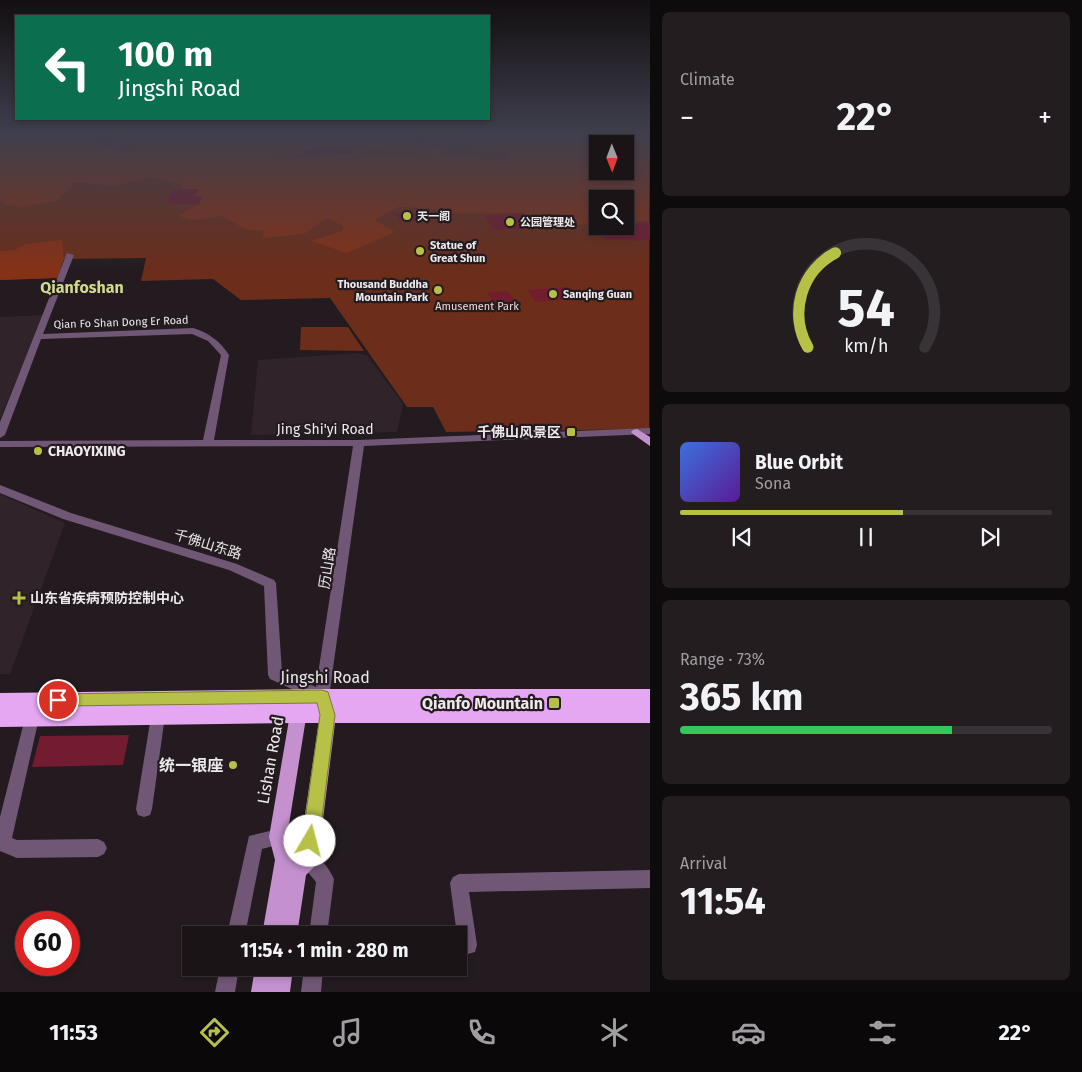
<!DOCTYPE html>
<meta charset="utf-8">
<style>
:root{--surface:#1a1417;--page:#231d20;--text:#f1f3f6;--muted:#9f9ea1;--line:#383336;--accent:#b7c148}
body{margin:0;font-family:"Fira Sans","Noto Sans SC",sans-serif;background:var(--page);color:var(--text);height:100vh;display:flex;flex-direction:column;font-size:19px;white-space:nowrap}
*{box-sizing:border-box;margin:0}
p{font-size:16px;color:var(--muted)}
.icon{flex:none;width:28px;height:28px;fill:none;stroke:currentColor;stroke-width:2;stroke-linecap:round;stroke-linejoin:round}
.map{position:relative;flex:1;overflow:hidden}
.sheet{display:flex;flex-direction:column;gap:12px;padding:12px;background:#0e0b0d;width:432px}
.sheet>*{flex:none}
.guide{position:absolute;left:15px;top:15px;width:475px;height:105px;border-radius:0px;box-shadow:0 2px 8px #0003,0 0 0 1px var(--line);background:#0b6e4f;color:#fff;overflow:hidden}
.needle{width:32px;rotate:179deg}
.controls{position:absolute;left:589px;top:135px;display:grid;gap:10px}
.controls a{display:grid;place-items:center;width:45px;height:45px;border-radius:0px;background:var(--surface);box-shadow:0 2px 8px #0003,0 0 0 1px var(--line);font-size:25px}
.speed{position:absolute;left:15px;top:911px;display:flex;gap:10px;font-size:25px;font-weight:700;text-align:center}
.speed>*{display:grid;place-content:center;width:65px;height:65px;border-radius:50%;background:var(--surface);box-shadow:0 2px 8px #0003,0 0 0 1px var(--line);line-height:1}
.speed .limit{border:8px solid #d22;background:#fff;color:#111}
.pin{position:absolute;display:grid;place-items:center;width:42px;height:42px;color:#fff;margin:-21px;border:2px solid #fff;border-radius:50%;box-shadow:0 1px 5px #0007}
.me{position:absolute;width:55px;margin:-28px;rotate:8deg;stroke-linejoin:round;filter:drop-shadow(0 0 4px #0008)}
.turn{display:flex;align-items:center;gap:18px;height:105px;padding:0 20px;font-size:22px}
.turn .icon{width:65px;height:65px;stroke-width:2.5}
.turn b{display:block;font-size:35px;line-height:42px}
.big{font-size:38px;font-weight:700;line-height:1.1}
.sheet .card{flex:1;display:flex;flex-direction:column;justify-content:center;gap:8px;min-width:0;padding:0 18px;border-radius:8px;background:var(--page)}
.sheet .dial{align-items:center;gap:0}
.dial svg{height:130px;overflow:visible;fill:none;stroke:var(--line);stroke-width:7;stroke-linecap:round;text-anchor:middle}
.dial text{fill:var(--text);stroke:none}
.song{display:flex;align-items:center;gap:15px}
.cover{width:60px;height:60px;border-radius:8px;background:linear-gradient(135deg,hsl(220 70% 55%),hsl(270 70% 35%))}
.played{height:5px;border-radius:2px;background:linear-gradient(90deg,var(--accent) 60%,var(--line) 60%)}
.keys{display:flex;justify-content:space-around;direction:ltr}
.heat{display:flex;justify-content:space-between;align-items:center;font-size:28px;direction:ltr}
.charge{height:8px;border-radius:4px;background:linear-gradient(90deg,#34c759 73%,var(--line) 0)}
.trip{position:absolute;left:182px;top:926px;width:285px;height:50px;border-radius:0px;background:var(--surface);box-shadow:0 2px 8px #0003,0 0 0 1px var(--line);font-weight:700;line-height:50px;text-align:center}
.tabs{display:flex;height:80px;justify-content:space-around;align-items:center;background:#0a0809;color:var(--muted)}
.tabs .icon{width:35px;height:35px}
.tabs .selected{color:var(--accent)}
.tabs b{font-size:22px;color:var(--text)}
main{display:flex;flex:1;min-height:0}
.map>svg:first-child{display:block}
</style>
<main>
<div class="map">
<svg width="650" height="992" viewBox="0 0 650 992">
<rect width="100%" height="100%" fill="#231b1f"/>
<!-- built -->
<path fill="#31232a" d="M 43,315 L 22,366 L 0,419 L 0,317 Z
M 356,353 L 367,355 L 403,404 L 397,432 L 251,435 L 258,360 Z
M 0,494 L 65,523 L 10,674 L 0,674 Z"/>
<!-- green -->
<path fill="#6c2d1a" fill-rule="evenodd" d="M 0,133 L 649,133 L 649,429 L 446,432 L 433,407 L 407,407 L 330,298 L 241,300 L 213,279 L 141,281 L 146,258 L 64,259 L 57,278 L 0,280 ZM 598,144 L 625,144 L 625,171 L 598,171 ZM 598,199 L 625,199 L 625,226 L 598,226 Z
M 301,327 L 348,327 L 364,351 L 300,350 Z"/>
<!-- forest -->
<path fill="#853116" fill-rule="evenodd" d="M 34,133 L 77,133 L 105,147 L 126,152 L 158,147 L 115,143 L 117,133 L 256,133 L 262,141 L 300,141 L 356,134 L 450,150 L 442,154 L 408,152 L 407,150 L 365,147 L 363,150 L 350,148 L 346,146 L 312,147 L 312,149 L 306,150 L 308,153 L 295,155 L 296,157 L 272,158 L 299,159 L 351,152 L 360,154 L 437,154 L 509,161 L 510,155 L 466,145 L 384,135 L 389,133 L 649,133 L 649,221 L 625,222 L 625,199 L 598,199 L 597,224 L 537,227 L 524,213 L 451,214 L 429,208 L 398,207 L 375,220 L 395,232 L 347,253 L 311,241 L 342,231 L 343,226 L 327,218 L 304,234 L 263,238 L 264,231 L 245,229 L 223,216 L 191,220 L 178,216 L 199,204 L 201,197 L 195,196 L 198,189 L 183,189 L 182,184 L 150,177 L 113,186 L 75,182 L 56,201 L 16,208 L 15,205 L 7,205 L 0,201 L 0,137 ZM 598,144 L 625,144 L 625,171 L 598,171 Z
M 62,240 L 64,259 L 57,278 L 0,280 L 0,251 L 15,250 L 25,244 Z"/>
<!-- building -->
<path fill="#731b2f" d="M 346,146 L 351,153 L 312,157 L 305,150 Z
M 173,189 L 198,189 L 195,196 L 202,197 L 199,204 L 166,203 Z
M 411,211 L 421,220 L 400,221 L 395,213 Z
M 524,213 L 537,228 L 496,230 L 484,216 Z
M 625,223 L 650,223 L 650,239 L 632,241 L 630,240 L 605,240 L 599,232 L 602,232 L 599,228 L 603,228 L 602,226 L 625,226 Z
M 569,287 L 581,298 L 536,302 L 527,290 Z
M 507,291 L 517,304 L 498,305 L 487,293 Z
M 129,735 L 123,765 L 32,767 L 40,736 Z"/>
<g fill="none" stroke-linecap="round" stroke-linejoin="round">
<!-- minor -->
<path fill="#705775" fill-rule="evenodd" d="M 67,253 L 74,255 L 43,334 L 193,328 C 209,333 220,341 229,355 L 214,440 L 359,440 L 650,428 L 650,434 L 364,446 L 329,697 L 327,701 L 322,703 L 270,679 L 268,675 L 264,586 L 229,570 L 63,519 L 0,493 L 0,485 L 71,513 L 237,564 L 274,580 L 276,583 L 282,672 L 316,687 L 353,446 L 0,447 L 0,441 L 203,440 L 221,355 L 208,341 L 192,334 L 41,339 L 5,435 L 0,438 L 0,422 Z
M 158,709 L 163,711 L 165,716 L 152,809 L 150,815 L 144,817 L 138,815 L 136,809 L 151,716 L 153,711 Z
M 32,711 L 37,713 L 39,718 L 12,838 L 17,840 L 98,839 L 104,842 L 107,848 L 104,854 L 98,857 L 17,858 L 0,851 L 0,817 L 25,718 L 27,713 Z
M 278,829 L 284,831 L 286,837 L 284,843 L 262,849 L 245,935 L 227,935 L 249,836 Z
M 308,850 C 319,855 329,868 334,879 L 327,935 L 309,935 L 316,882 L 302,865 L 299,859 L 302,853 Z
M 650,870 L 650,888 L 469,892 L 477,945 L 475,952 L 468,954 L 459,953 L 459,935 L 457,935 L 450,883 L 453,877 L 459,874 Z
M 220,968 L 239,968 L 235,992 L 215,992 Z
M 304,968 L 323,968 L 321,992 L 301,992 Z"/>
<!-- major -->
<path fill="#c491ce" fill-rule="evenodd" d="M 637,429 L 650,437 L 650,446 L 633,434 L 631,432 L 633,430 Z
M 326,700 L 332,702 L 336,715 L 318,859 L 315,866 L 306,875 L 297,935 L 262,935 L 275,860 L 269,837 L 290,714 L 292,709 L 303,704 L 309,706 L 311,711 L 306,718 L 287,837 L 294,859 L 299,854 L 320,715 L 318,707 L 320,702 Z
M 255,968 L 293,968 L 290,992 L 251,992 Z"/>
<!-- highway -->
<path fill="#e6a7f2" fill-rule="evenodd" d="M 322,689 L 650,689 L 650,705 L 319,705 L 650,705 L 650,723 L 298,723 L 0,727 L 0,693 Z"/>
</g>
<!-- sky -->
<linearGradient id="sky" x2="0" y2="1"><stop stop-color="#130f11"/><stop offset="0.49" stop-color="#3f3f4d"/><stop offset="1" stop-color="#3f3f4d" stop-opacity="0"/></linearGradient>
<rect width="650" height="272" fill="url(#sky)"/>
<!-- route -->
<path fill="#b7c148" stroke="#777d2f" d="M 322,690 L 328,692 L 335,715 L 319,841 L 316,847 L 310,850 L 304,847 L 302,841 L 320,715 L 317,703 L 58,706 L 53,704 L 51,700 L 53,696 L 58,694 Z"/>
<!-- markers -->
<g fill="#b7c148" stroke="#231b1f" stroke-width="2">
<circle cx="407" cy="216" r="5"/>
<circle cx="510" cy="222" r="5"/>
<circle cx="420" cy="251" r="5"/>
<circle cx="438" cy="290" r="5"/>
<circle cx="553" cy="294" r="5"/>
<rect x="566" y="427" width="10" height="10" rx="2.5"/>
<circle cx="38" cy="451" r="5"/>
<path d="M16.5 590.5h5v5h5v5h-5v5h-5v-5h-5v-5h5z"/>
<rect x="548" y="697" width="12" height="12" rx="2.5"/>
<circle cx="233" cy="765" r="5"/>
</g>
<g text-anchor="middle" stroke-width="4.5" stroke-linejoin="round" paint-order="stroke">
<!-- far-poi labels -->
<g font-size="11" font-weight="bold" fill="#ede8ea" stroke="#231b1f" text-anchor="start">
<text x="417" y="220">天一阁</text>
<text x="520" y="226">公园管理处</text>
<text x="430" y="249">Statue of<tspan x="430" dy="13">Great Shun</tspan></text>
<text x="428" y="288" text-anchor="end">Thousand Buddha<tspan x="428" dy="13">Mountain Park</tspan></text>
<text x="563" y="298">Sanqing Guan</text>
</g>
<!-- far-park labels -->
<g font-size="11" fill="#f2d8d0" stroke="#231b1f">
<text x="477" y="310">Amusement Park</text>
</g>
<!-- far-street labels -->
<g font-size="11" fill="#ede8ea" stroke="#231b1f">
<text transform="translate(121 322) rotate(-2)" y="4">Qian Fo Shan Dong Er Road</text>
</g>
<!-- street labels -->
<g font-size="14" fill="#ede8ea" stroke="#231b1f">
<text x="325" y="434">Jing Shi'yi Road</text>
<text transform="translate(208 544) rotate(17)" y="5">千佛山东路</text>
<text transform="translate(327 568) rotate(-81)" y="5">历山路</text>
</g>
<!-- poi labels -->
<g font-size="14" font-weight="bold" fill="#ede8ea" stroke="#231b1f" text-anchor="start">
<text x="561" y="437" text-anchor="end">千佛山风景区</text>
<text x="48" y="456">CHAOYIXING</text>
<text x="30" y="603">山东省疾病预防控制中心</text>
</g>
<!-- far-district labels -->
<g font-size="16" font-weight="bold" fill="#d1da8c" stroke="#231b1f">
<text x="82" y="293">Qianfoshan</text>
</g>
<!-- near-street labels -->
<g font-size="16" fill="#ede8ea" stroke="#231b1f">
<text x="325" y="683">Jingshi Road</text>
<text transform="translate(270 760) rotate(-80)" y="6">Lishan Road</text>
</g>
<!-- near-poi labels -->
<g font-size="16" font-weight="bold" fill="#ede8ea" stroke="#231b1f" text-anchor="end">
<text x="543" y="709">Qianfo Mountain</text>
<text x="223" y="771">统一银座</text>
</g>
</g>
</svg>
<div class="controls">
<a><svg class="needle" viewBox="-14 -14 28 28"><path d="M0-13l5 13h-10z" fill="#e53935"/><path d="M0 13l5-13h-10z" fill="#9f9ea1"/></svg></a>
<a><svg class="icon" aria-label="search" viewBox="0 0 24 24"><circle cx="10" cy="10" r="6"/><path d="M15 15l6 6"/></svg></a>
</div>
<div class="speed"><div class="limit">60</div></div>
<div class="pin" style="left:58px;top:700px;background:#d93025"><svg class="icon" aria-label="arrive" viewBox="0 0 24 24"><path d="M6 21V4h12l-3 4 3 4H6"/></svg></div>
<svg class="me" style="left:310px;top:841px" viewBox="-20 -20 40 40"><circle r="19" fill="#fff"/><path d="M0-13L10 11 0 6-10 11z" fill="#b7c148"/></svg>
<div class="trip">11:54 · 1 min · 280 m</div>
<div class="guide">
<div class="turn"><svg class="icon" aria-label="left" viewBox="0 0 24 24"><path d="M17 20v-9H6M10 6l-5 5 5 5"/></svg><div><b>100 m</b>Jingshi Road</div></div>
</div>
</div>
<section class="sheet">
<div class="card"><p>Climate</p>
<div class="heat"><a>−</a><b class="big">22°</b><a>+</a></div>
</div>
<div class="card dial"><svg viewBox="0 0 100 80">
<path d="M14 69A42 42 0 1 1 86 69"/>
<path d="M14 69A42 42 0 0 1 31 11" stroke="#b7c148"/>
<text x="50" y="56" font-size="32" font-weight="700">54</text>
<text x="50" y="72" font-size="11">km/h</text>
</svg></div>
<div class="card">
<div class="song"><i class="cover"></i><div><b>Blue Orbit</b><p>Sona</p></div></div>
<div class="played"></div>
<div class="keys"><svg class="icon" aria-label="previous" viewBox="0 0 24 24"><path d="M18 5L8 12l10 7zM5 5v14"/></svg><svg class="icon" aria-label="pause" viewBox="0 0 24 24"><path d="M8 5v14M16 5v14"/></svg><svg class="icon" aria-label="next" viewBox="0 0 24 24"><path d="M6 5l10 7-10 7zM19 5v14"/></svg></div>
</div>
<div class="card"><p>Range · 73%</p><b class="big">365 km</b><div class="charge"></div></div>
<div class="card"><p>Arrival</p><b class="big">11:54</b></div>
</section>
</main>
<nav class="tabs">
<b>11:53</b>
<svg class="icon selected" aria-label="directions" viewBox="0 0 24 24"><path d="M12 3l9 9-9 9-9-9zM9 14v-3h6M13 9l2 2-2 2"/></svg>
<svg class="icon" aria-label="music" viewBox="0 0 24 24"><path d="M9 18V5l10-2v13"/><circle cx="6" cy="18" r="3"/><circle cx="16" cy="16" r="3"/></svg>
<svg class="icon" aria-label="phone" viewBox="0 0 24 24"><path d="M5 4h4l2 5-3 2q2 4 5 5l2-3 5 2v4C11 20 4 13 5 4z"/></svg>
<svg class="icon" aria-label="climate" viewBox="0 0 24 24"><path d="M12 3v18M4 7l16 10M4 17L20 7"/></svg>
<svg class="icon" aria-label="car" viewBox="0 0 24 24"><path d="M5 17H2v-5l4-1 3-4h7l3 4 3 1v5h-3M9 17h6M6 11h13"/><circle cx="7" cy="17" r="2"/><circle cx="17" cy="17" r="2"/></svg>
<svg class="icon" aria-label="filters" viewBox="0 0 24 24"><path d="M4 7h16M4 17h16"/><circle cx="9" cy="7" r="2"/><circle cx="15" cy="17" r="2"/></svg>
<b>22°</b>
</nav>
